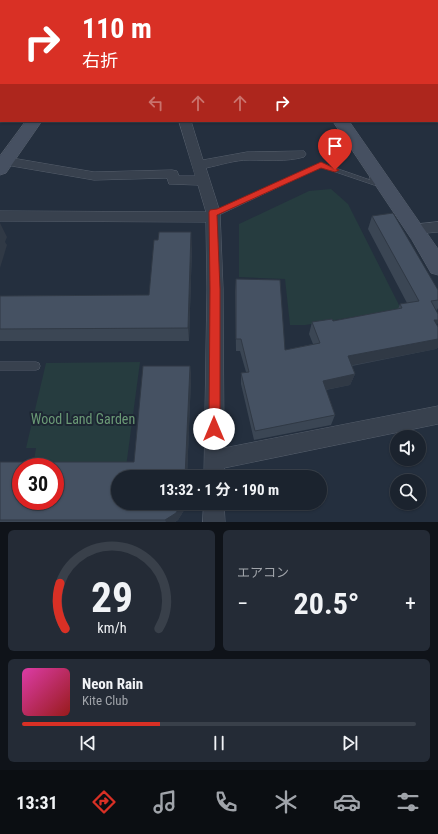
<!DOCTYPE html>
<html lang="ja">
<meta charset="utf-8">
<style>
:root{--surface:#1b232e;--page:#242b36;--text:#f1f3f6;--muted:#a0a4aa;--line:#39404a;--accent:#d93025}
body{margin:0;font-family:"Roboto Condensed","Noto Sans JP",sans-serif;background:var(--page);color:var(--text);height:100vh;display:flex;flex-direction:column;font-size:15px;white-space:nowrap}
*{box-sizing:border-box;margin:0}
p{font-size:13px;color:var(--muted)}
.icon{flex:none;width:22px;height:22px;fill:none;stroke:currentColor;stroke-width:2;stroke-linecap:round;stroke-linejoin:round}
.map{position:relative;height:522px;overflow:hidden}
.side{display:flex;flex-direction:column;gap:8px;padding:8px;background:#0f1319;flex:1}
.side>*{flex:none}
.guide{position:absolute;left:0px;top:0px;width:438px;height:122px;box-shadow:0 1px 3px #0004,0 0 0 1px var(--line);background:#d93025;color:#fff;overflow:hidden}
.tools{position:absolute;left:390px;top:430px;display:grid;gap:8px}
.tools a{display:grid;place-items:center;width:36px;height:36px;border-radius:50%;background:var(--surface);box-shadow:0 1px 3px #0004,0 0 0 1px var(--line);font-size:20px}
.speed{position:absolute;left:12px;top:458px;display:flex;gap:8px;font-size:20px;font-weight:700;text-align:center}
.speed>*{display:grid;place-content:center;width:52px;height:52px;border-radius:50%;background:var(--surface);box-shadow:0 1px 3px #0004,0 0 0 1px var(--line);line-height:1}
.speed .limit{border:6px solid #d22;background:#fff;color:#111}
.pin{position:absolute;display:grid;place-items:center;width:34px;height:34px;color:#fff;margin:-41px -17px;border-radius:50% 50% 50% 0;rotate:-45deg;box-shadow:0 0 4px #0007}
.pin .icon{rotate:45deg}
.me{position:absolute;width:44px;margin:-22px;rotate:0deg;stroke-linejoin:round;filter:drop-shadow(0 0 3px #0008)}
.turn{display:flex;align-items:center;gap:14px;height:84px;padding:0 16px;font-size:18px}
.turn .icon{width:52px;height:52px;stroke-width:2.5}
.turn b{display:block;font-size:28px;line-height:34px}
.lanes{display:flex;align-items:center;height:38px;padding:0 16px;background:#0003;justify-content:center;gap:20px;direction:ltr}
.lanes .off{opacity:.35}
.big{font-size:30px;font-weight:700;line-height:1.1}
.side .widget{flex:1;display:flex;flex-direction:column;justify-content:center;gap:6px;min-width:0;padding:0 14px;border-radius:6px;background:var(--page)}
.side .dial{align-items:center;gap:0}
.dial svg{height:104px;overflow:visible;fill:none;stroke:var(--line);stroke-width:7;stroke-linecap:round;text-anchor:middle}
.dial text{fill:var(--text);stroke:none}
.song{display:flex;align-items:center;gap:12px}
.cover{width:48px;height:48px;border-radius:6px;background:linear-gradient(135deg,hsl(320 70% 55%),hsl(0 70% 35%))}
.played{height:4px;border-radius:2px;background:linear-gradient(90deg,var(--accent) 35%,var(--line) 35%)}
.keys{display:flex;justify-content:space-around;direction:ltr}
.heat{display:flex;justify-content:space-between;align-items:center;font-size:22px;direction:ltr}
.side .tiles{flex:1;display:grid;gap:8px;grid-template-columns:1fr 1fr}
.widget:last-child{grid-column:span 2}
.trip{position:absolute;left:111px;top:470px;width:216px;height:40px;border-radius:20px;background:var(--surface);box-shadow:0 1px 3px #0004,0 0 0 1px var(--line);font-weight:700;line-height:40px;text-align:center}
.tabs{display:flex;height:64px;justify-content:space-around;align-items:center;background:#0b0e12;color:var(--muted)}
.tabs .icon{width:28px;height:28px}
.tabs .active{color:var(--accent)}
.tabs b{font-size:18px;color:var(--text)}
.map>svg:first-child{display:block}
</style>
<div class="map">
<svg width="438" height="522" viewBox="0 0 438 522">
<rect width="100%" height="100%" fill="#242f3e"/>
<!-- green -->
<path fill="#263c3f" d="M 331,189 L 348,204 L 401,309 L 305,325 L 290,325 L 285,279 L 239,277 L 239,224 L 309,191 Z
M 140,362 L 126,467 L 33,467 L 36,448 L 26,448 L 46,363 Z"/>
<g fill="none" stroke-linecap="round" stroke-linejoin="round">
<defs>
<path id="lane" d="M 437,55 L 438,55 L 438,58 L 437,58 Z
M 321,163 L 370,180 L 369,178 L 370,177 L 374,177 L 379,184 L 378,185 L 374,185 L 321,167 L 221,214 L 213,214 L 210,212 L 213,210 L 218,210 Z
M 0,362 L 36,362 L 39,363 L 40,366 L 39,369 L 36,370 L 0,370 Z"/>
<path id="street" d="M 211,0 L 219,0 L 219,1 L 211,1 Z
M 410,0 L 421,0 L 421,1 L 410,1 Z
M 437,4 L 438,4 L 438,10 L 437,10 Z
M 0,8 L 1,8 L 1,15 L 0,15 Z
M 0,27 L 1,27 L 0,34 Z
M 437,90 L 438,90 L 438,96 L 437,96 Z
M 0,108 L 1,108 L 1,115 L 0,115 Z
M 179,121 L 191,121 L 203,160 L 247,152 L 304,151 L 306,154 L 304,157 C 286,162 268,160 249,160 C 235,160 220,165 206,168 L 220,212 L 223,289 L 224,448 L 438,406 L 438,424 L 224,468 L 224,477 L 204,477 L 207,289 L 206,222 L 0,221 L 0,211 L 206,212 L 198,185 L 169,184 L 167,178 L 94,180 L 6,165 L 0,162 L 2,158 L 6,157 L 94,172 L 172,170 L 177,171 L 179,176 L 195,176 Z
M 438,222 L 438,232 L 415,234 L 410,233 L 408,229 L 410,225 Z
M 204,503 L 224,503 L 225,522 L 203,522 Z"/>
<path id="secondary" d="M 86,0 L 98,0 L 98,1 L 86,1 Z
M 272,0 L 285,0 L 272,1 Z
M 26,121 L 42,121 L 6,173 L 0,175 L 0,156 Z
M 333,121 L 349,121 L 438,249 L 438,275 L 431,273 L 412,240 Z"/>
</defs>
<!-- lane casing -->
<use href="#lane" stroke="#565f6c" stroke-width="1"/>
<!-- street casing -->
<use href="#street" stroke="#565f6c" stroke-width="1"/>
<!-- secondary casing -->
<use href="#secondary" stroke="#565f6c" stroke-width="1"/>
<!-- lane -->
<use href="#lane" fill="#38414e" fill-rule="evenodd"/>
<!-- street -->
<use href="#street" fill="#38414e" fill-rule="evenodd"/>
<!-- secondary -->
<use href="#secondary" fill="#465061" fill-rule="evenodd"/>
</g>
<!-- wall -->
<path fill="#3b4654" d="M 372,216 L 438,290 L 438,308 L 436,311 L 437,325 L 438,327 L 438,347 L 436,349 L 352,366 L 355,374 L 350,385 L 326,390 L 335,415 L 331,425 L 254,440 L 241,384 L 241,373 L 246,372 L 240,351 L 236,351 L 235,292 L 236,279 L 285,350 L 313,344 L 309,334 L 312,322 L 333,321 L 398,309 L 400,304 L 407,303 L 368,229 Z
M 192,246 L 189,341 L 0,341 L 0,296 L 149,295 Z
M 190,366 L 191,378 L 187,477 L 118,477 L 186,507 L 178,520 L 175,522 L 0,522 L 0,462 L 134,462 Z"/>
<!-- shaded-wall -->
<path fill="#303945" d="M 0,223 L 7,237 L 5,242 L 7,245 L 0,268 Z
M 191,232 L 192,246 L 189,341 L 188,328 Z
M 434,320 L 438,320 L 438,323 L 433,331 Z
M 438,339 L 438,347 L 436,349 L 343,367 L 348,356 Z
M 190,366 L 191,378 L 187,477 L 185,477 Z
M 355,374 L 350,385 L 319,391 L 323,381 Z
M 182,503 L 186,503 L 186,507 L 178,520 L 175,522 L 166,522 L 165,520 Z"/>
<!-- building -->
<path fill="#455162" stroke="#303945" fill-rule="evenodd" d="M 393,213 L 438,290 L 438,300 L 431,301 L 438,314 L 438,320 L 434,320 L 438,327 L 438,339 L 348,356 L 355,374 L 323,381 L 335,415 L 255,431 L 241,373 L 249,372 L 241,339 L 236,339 L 236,279 L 280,280 L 285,350 L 320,343 L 312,322 L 332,319 L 333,321 L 402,308 L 400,304 L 419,301 L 372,216 Z
M 159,232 L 191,232 L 188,328 L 0,329 L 0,296 L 149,295 L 154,240 L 158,240 Z
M 143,366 L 190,366 L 185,477 L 118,477 L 118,503 L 182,503 L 176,513 L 165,520 L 0,520 L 0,462 L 134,462 ZM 21,467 L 55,467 L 55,501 L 21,501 Z"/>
<!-- route -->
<path fill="#d93025" stroke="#8d1f18" d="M 321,162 L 339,170 L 335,172 L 321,168 L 217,215 L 220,289 L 220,429 L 218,433 L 214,435 L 210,433 L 209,429 L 210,289 L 209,212 L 210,210 L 217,209 Z"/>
<g text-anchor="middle" stroke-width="4" stroke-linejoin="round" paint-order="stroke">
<!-- near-park labels -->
<g font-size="14" fill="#6b9a76" stroke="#1d2633">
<text x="83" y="424">Wood Land Garden</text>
</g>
</g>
</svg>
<div class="tools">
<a><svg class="icon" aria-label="sound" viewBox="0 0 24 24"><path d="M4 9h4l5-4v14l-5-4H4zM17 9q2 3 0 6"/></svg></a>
<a><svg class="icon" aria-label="search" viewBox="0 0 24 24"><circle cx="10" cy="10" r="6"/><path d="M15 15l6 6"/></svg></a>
</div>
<div class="speed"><div class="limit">30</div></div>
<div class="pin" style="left:335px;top:170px;background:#d93025"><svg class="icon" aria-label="arrive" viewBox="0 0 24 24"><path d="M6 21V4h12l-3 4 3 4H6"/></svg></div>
<svg class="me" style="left:214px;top:429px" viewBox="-20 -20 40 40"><circle r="19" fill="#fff"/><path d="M0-13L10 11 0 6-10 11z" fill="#d93025"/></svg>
<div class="trip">13:32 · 1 分 · 190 m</div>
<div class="guide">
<div class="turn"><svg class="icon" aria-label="right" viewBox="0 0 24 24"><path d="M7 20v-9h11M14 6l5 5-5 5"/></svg><div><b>110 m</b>右折</div></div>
<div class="lanes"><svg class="icon off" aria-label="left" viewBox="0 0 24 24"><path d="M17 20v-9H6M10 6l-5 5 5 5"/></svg><svg class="icon off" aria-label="ahead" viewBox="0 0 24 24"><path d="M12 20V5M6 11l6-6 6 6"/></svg><svg class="icon off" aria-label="ahead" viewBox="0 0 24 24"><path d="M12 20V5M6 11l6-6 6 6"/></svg><svg class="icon" aria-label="right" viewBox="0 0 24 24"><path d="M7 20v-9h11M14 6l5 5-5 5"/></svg></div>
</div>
</div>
<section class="side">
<div class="tiles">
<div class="widget dial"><svg viewBox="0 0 100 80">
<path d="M14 69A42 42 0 1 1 86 69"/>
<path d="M14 69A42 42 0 0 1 10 34" stroke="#d93025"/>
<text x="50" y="56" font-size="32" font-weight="700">29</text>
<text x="50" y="72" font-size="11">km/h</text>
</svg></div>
<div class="widget"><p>エアコン</p>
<div class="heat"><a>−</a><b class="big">20.5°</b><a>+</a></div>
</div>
<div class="widget">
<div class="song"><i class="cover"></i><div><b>Neon Rain</b><p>Kite Club</p></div></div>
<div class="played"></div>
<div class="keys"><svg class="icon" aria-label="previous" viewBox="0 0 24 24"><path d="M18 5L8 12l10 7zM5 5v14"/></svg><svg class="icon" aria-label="pause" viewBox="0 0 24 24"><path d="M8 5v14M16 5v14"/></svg><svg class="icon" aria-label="next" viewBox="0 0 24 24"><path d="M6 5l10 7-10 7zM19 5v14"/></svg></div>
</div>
</div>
</section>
<nav class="tabs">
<b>13:31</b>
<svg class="icon active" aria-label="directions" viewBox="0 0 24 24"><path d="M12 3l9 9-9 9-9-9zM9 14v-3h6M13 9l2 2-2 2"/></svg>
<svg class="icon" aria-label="music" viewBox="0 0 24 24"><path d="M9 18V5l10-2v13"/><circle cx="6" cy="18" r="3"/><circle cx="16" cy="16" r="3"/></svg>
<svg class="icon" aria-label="phone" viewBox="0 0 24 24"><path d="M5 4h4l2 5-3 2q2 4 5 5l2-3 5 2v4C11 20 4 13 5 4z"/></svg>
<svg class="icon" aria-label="climate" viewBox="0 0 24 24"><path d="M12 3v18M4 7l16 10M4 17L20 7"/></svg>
<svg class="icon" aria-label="car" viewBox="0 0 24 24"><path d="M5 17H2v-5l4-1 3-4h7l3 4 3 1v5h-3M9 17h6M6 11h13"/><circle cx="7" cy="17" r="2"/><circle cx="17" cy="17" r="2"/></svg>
<svg class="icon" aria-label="filters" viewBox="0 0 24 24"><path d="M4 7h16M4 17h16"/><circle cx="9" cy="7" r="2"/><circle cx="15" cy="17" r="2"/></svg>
</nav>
